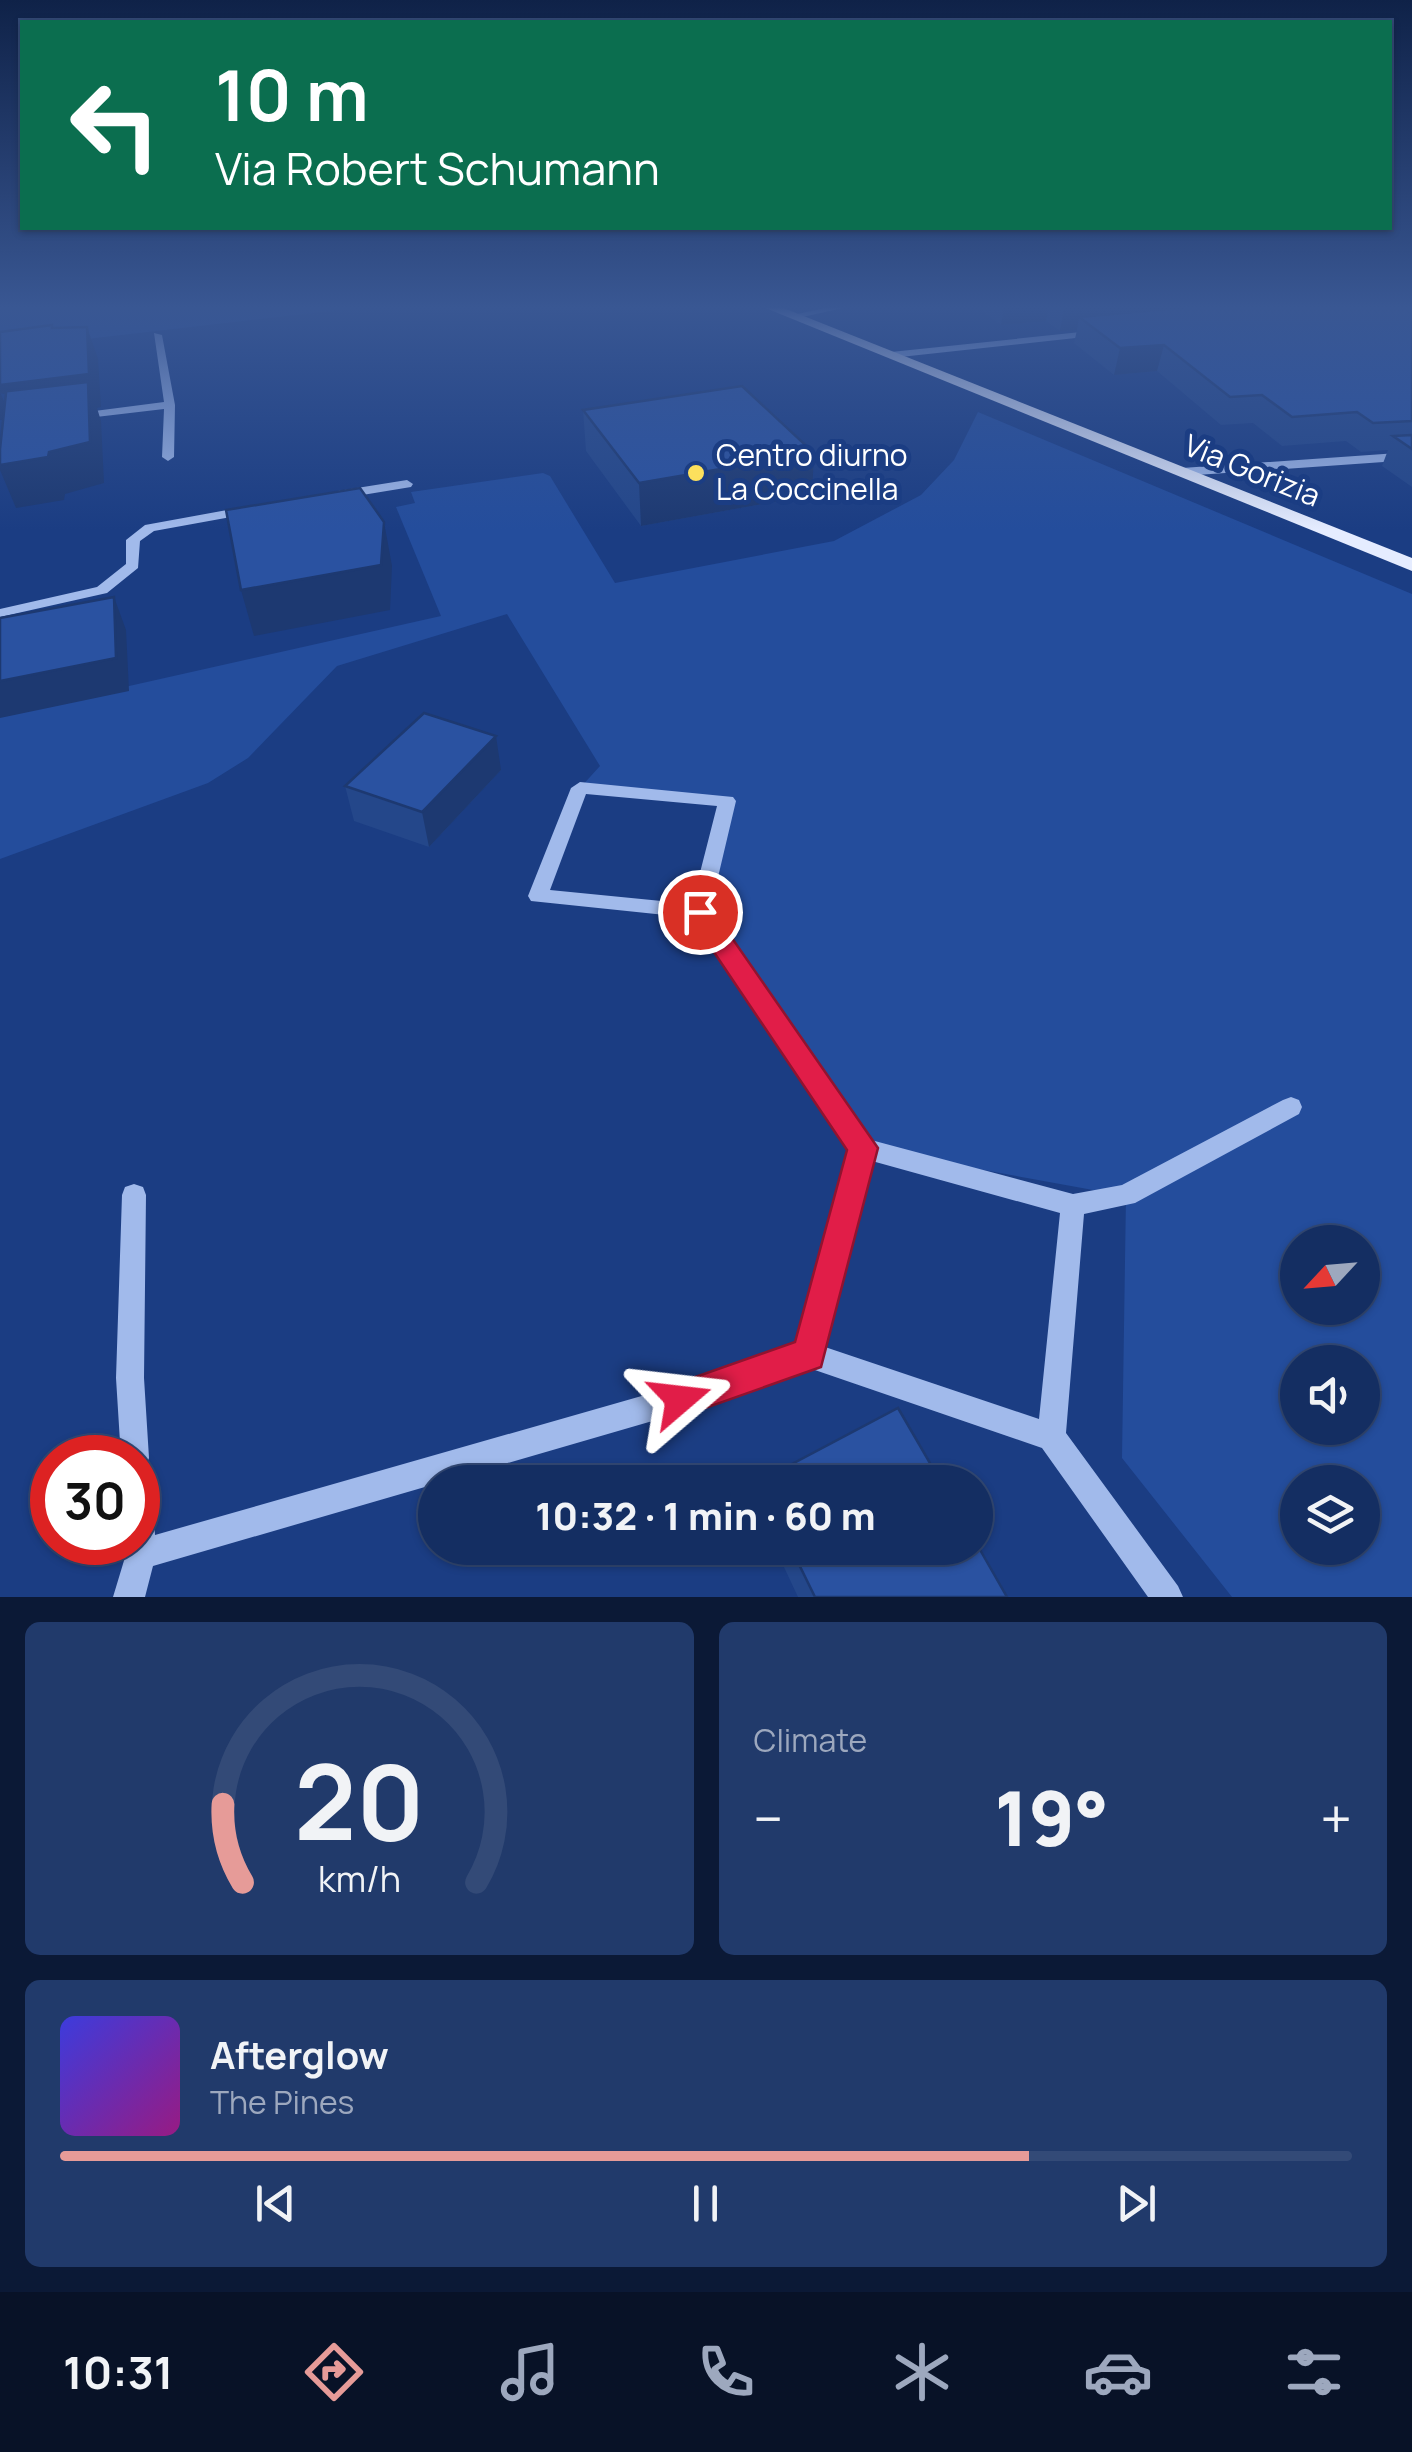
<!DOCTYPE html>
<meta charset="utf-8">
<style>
:root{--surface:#142e62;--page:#213a6b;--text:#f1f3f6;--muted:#9da8be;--line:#334a77;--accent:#e69b98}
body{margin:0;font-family:Manrope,sans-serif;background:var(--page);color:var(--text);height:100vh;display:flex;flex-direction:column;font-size:38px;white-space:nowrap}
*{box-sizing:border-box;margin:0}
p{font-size:32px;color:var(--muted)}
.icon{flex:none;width:55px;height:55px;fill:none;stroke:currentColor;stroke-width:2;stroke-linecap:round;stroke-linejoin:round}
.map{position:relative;height:1597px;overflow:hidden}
.panel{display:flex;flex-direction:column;gap:25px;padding:25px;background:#0b1936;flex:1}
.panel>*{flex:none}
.banner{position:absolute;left:20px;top:20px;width:1372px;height:210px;border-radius:0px;box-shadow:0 2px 8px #0004,0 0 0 2px var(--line);background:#0b6e4f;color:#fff;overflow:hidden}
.needle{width:65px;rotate:244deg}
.tools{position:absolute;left:1280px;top:1225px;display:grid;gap:20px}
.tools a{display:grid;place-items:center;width:100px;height:100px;border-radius:50%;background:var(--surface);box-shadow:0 2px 8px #0004,0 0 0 2px var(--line);font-size:50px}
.speed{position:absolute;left:30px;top:1435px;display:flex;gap:20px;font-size:50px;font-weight:700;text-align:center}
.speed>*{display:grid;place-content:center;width:130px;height:130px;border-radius:50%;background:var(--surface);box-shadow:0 2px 8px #0004,0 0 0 2px var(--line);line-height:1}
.speed .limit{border:15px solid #d22;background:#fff;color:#111}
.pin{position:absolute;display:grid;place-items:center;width:85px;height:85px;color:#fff;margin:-42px;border:5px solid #fff;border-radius:50%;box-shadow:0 2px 10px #0007}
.me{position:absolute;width:110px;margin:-55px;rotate:73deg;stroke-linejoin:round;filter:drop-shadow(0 0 8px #0008)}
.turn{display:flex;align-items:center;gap:35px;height:210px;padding:0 30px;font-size:45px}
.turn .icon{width:130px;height:130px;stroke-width:2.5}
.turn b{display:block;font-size:70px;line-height:85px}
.big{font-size:75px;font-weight:800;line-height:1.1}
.panel .tile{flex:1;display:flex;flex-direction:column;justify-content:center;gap:15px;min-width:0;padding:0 35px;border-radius:15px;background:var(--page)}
.panel .dial{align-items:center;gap:0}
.dial svg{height:260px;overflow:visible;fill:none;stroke:var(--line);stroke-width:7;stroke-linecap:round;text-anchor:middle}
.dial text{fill:var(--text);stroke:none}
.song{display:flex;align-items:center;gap:30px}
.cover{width:120px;height:120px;border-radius:15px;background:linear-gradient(135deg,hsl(240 70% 55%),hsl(310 70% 35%))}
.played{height:10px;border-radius:5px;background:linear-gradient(90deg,var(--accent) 75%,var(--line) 75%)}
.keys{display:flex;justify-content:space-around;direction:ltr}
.heat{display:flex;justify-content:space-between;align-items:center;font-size:55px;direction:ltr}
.panel .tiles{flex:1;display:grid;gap:25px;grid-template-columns:1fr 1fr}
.tile:last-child{grid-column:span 2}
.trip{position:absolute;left:418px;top:1465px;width:575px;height:100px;border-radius:50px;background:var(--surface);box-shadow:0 2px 8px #0004,0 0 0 2px var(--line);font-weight:800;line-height:100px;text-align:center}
.tab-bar{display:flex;height:160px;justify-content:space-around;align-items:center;background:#081227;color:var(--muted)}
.tab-bar .icon{width:70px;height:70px}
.tab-bar .selected{color:var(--accent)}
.tab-bar b{font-size:45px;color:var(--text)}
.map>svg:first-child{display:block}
</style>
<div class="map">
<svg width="1412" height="1597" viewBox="0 0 1412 1597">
<rect width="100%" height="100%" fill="#1b3d83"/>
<!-- green -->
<path fill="#244d9c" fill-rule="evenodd" d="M 0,307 L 366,307 L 0,349 Z
M 978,412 L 1412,594 L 1412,1597 L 1232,1597 L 1122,1458 L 1126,1196 L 863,1148 L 700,912 L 726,801 L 580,788 L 600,766 L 507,614 L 337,666 L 248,758 L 208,783 L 0,859 L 0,715 L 441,616 L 396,507 L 415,503 L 411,492 L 543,473 L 550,476 L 615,583 L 834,541 L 921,495 L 954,460 ZM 1298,1242 L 1362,1242 L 1362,1308 L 1298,1308 ZM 1298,1362 L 1362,1362 L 1362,1428 L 1298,1428 ZM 1298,1482 L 1362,1482 L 1362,1548 L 1298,1548 Z"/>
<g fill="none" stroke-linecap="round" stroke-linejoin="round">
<!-- minor -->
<path fill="#a1baeb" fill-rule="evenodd" d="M 830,307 L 848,307 L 793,319 L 788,316 Z
M 1100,330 L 1103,331 L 1103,335 L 891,358 L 886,355 L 891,352 Z
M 154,333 L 162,335 L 175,405 L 174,457 L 168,461 L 162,457 L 164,409 L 79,419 L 73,416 L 79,413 L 164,402 Z
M 1412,452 L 1412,460 L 1182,476 L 1176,472 L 1182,468 Z
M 407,480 L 413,484 L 411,487 L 338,499 L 332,495 L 338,491 Z
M 249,506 L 255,510 L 253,513 L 154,531 L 140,541 L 138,568 L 107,593 L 0,617 L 0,609 L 97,587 L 126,564 L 126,540 L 145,525 Z
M 580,782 L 733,797 L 736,801 L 710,911 L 871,1140 L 1073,1194 L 1122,1185 L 1283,1100 L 1291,1097 L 1299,1100 L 1302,1107 L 1299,1114 L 1135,1203 L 1084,1214 L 1066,1433 L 1178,1586 L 1183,1597 L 1148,1597 L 1042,1448 L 809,1368 L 680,1413 L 153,1566 L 145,1597 L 113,1597 L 126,1554 L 125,1542 L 138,1542 L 138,1489 L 148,1494 L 153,1504 L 155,1535 L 680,1385 L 798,1345 L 851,1150 L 694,918 L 531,901 L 528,896 L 571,788 ZM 586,794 L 717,806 L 692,904 L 550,890 ZM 872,1161 L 1060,1213 L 1039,1419 L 825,1347 Z
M 134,1184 L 143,1187 L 146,1195 L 144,1378 L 149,1458 L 145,1468 L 138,1471 L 138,1458 L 121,1458 L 116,1378 L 122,1195 L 125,1187 Z"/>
<!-- major -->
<path fill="#e5ecff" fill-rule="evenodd" d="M 763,307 L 781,307 L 1412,558 L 1412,571 Z"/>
</g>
<!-- wall -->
<path fill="#24478a" d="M 977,307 L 1412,307 L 1412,487 L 1382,466 L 1388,450 L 1361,452 L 1346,441 L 1282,446 L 1253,423 L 1221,425 L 1157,371 L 1114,375 L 1074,343 L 1077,330 L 1060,331 L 1046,321 L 1001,325 Z
M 583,410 L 812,495 L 641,526 L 586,451 Z
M 501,770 L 429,847 L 354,821 L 345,786 Z
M 775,1548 L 975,1548 L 1007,1597 L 798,1597 Z"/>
<!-- shaded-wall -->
<path fill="#1d3971" d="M 1004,307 L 1049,307 L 1046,321 L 1001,325 Z
M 1064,307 L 1333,307 L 1079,317 L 1077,330 L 1060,331 Z
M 87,327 L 98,359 L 101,407 L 97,408 L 101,421 L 104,483 L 65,494 L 64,500 L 16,508 L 0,470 L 0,465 L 48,457 L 49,452 L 90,442 L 88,409 L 16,418 L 6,393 L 0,392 L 11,419 L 0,420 L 0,385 L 89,374 Z
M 1164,345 L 1157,371 L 1114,375 L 1120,348 Z
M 814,453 L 812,495 L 641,526 L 639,483 Z
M 384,522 L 392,566 L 390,610 L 254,636 L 241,590 Z
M 114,597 L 126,630 L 129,691 L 0,718 L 0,681 Z
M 496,736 L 501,770 L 429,847 L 422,812 Z"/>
<!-- building -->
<path fill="#2a52a1" stroke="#1d3971" stroke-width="2.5" d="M 1190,307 L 1412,307 L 1412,421 L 1373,423 L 1357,412 L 1292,417 L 1262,395 L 1230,397 L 1164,345 L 1120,348 L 1079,317 Z
M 52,325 L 52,328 L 87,327 L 89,374 L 0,385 L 0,332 Z
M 88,382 L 90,442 L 49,452 L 48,457 L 0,465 L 0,449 L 6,393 L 0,392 Z
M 742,386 L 814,453 L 639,483 L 583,410 Z
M 1412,435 L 1412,449 L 1393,436 Z
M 360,488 L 384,522 L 381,565 L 241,590 L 226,510 Z
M 114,597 L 116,658 L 0,681 L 0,618 Z
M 424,713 L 496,736 L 422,812 L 345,786 Z
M 898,1408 L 941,1482 L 761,1482 L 760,1481 Z
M 975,1541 L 1007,1597 L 815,1597 L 791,1548 L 975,1548 Z"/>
<!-- sky -->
<linearGradient id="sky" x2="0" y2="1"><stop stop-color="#0f2248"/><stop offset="0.58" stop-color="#395793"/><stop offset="1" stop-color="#395793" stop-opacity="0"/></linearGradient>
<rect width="1412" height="530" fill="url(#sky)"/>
<!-- route -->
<path fill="#e11d48" stroke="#92132f" stroke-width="2.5" d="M 700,902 L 709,905 L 878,1148 L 821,1367 L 680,1417 L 667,1412 L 662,1399 L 667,1387 L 795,1342 L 847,1150 L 691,918 L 687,912 L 691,905 Z"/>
<!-- markers -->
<circle fill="#fce05d" stroke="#1b3d83" stroke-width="4" cx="696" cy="473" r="10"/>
<g text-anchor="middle" stroke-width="10" stroke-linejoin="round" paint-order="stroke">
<!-- far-poi labels -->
<g font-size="30" fill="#fff" stroke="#1b3d83" text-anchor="start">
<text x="716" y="466">Centro diurno<tspan x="716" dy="34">La Coccinella</tspan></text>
</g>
<!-- far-street labels -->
<g font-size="30" fill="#fff" stroke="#1b3d83">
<text transform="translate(1252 471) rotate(22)" y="10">Via Gorizia</text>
</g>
</g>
</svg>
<div class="tools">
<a><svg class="needle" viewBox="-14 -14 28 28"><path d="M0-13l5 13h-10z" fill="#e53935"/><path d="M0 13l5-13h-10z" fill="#9da8be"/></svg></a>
<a><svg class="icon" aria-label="sound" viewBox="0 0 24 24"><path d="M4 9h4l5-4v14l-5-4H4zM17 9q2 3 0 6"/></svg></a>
<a><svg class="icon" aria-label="layers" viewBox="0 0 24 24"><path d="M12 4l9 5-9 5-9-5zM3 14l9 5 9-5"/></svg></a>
</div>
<div class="speed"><div class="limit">30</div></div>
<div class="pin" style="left:700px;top:912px;background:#d93025"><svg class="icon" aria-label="arrive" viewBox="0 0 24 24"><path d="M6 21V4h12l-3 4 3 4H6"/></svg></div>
<svg class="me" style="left:680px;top:1399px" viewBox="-20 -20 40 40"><path d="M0-17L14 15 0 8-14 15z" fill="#e11d48" stroke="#fff" stroke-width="4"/></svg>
<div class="trip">10:32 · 1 min · 60 m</div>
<div class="banner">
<div class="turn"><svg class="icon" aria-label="left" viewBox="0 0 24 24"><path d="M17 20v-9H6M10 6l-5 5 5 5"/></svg><div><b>10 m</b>Via Robert Schumann</div></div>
</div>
</div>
<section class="panel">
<div class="tiles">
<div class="tile dial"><svg viewBox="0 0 100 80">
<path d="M14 69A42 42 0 1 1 86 69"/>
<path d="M14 69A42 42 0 0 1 8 45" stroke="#e69b98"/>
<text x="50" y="56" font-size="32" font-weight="700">20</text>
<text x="50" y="72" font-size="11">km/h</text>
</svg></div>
<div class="tile"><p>Climate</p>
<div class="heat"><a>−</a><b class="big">19°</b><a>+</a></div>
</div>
<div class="tile">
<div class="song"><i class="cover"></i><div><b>Afterglow</b><p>The Pines</p></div></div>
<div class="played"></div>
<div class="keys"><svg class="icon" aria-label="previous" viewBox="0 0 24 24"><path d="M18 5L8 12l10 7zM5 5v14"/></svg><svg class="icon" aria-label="pause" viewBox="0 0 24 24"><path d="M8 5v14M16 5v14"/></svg><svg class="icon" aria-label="next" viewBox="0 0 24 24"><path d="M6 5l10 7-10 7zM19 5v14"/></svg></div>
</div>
</div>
</section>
<nav class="tab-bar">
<b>10:31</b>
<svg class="icon selected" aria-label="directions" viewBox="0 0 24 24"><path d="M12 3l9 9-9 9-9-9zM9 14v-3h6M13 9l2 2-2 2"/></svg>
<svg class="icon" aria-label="music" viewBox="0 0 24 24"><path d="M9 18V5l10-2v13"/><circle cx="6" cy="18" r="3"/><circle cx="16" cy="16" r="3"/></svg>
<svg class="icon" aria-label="phone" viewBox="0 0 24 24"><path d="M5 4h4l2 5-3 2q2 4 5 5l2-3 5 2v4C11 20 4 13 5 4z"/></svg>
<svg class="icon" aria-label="climate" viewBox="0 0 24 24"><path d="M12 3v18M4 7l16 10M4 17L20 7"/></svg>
<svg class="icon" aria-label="car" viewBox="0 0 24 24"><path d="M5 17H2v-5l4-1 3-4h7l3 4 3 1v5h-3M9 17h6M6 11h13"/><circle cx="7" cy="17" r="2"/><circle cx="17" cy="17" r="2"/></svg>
<svg class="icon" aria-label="filters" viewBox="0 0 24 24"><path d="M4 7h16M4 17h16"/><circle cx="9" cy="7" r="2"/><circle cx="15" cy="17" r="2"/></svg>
</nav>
